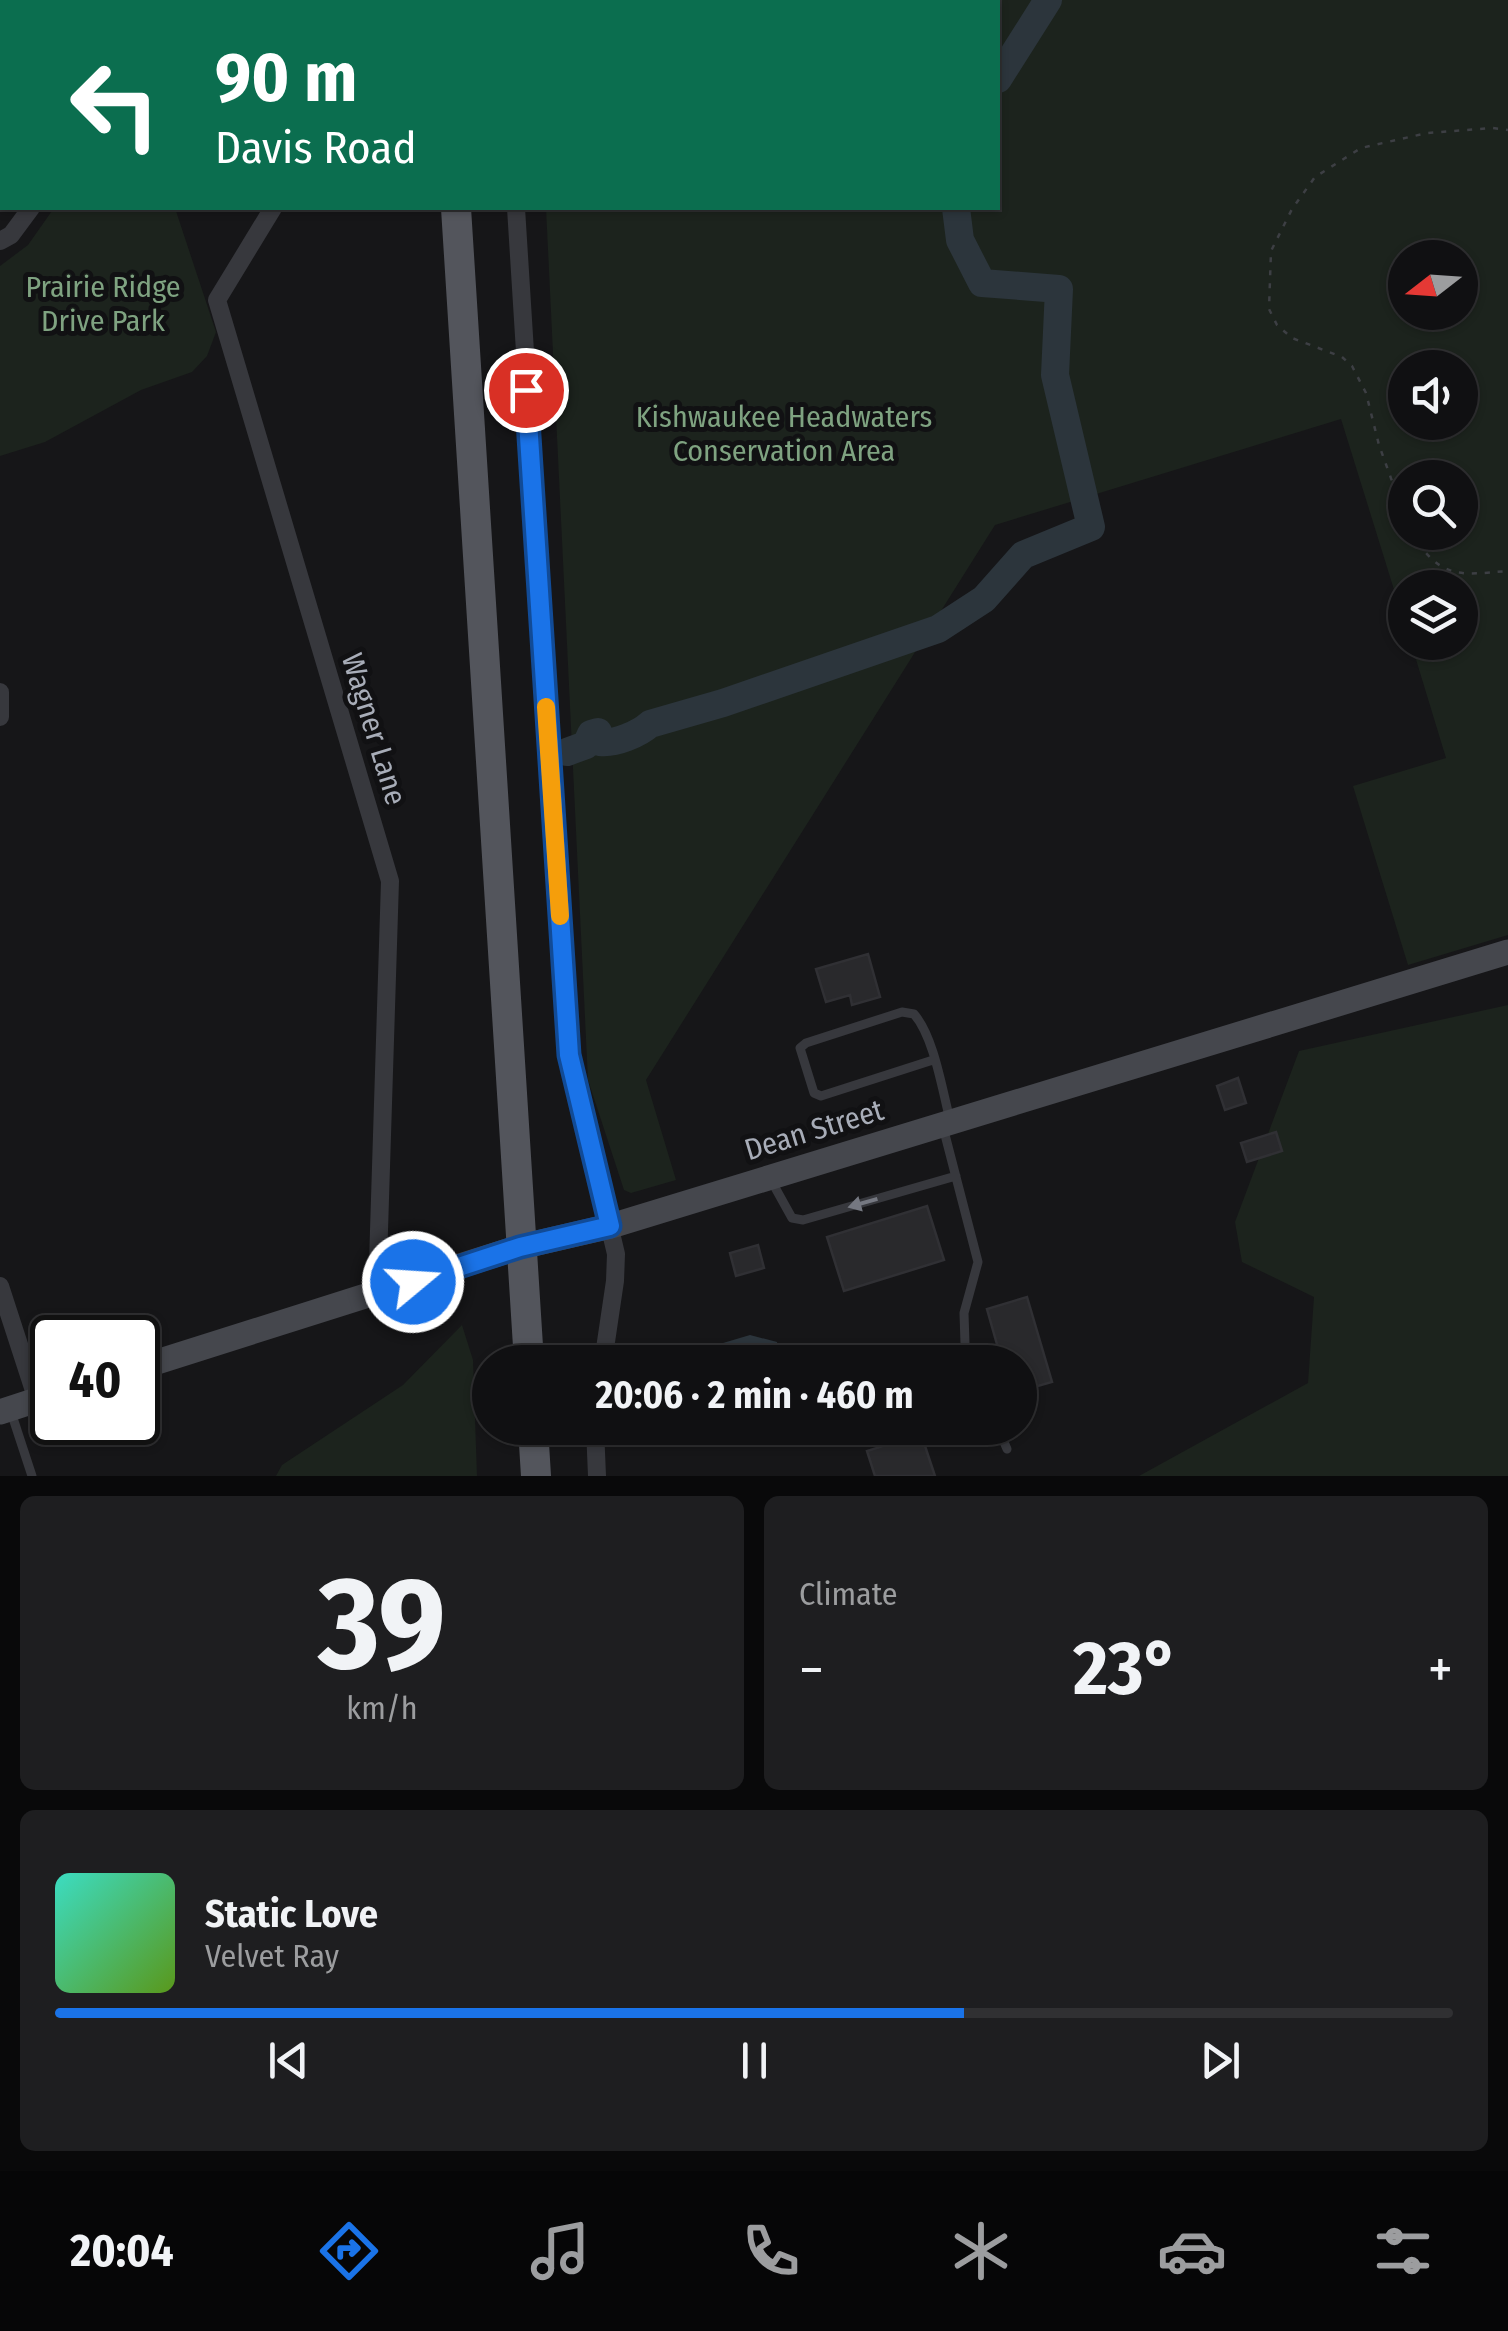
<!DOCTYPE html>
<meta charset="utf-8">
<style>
:root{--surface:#101012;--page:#1e1e20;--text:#f1f3f6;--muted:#9c9d9f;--line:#303032;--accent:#1a73e8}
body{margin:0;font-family:"Fira Sans Condensed",sans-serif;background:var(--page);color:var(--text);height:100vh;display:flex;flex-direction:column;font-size:38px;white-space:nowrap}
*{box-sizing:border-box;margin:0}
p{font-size:32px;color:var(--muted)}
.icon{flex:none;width:55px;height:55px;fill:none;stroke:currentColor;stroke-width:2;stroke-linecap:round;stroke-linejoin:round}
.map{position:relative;height:1476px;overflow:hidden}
.panel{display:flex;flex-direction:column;gap:20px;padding:20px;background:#09090a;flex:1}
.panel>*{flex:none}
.top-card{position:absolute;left:0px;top:0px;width:1000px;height:210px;box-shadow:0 2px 8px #0004,0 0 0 2px var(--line);background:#0b6e4f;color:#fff;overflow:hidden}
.needle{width:65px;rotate:253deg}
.buttons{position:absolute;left:1388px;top:240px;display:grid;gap:20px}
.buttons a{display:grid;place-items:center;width:90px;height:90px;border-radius:50%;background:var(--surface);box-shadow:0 2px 8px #0004,0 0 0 2px var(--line);font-size:50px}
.speed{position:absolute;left:30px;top:1315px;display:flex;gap:20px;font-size:50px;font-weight:700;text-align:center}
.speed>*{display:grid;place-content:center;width:130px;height:130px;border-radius:50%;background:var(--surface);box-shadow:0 2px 8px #0004,0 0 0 2px var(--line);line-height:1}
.speed .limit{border:5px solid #111;border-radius:15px;background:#fff;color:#111}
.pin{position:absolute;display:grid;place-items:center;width:85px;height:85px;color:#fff;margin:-42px;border:5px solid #fff;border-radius:50%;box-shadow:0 2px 10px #0007}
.me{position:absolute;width:110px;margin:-55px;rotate:72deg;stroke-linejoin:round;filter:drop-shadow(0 0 8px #0008)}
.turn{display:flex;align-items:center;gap:35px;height:210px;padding:0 50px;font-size:45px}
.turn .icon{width:130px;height:130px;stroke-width:2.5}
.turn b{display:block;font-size:70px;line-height:85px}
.big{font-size:75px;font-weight:700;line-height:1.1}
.panel .widget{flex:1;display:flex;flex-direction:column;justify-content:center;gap:15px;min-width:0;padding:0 35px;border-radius:15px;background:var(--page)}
.panel .dial{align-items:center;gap:0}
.dial b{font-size:130px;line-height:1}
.song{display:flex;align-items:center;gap:30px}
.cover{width:120px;height:120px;border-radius:15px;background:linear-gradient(135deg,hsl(170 70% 55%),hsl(90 70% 35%))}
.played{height:10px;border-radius:5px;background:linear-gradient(90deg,var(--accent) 65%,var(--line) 65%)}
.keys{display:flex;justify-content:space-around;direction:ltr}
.heat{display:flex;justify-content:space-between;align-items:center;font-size:55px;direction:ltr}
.panel .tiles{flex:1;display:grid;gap:20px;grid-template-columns:1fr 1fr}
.widget:last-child{grid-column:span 2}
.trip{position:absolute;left:472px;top:1345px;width:565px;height:100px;border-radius:50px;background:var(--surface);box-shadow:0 2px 8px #0004,0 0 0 2px var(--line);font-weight:700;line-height:100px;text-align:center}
.tabs{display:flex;height:160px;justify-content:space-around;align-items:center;background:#060607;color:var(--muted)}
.tabs .icon{width:70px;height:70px}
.tabs .active{color:var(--accent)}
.tabs b{font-size:45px;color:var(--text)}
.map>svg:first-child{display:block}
</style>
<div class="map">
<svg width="1508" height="1476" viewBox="0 0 1508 1476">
<rect width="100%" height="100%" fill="#161618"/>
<!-- green -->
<path fill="#1c231d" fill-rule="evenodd" d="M 537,0 L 1508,0 L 1508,935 L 1408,965 L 1353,786 L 1446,758 L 1411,643 L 1460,642 L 1460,588 L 1405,588 L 1405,625 L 1341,419 L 995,525 L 646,1080 L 676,1180 L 631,1193 L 624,1190 L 588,1080 L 546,208 L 998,208 L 998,2 ZM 1405,258 L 1460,258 L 1460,312 L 1405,312 ZM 1405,368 L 1460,368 L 1460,422 L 1405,422 ZM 1405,478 L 1460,478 L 1460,532 L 1405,532 Z
M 54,208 L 175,208 L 216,332 L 207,356 L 192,372 L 141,390 L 45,442 L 0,456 L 0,266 L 28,245 Z
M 1508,1005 L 1508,1476 L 1139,1476 L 1308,1383 L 1314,1297 L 1242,1262 L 1235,1222 L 1299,1051 Z
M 462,1325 L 473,1360 L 477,1476 L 276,1476 L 282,1465 L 403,1385 Z"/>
<!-- water -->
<path fill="#2c353c" d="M 750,1335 L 777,1342 L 781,1362 L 681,1362 L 686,1354 Z"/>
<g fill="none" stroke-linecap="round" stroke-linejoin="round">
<!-- river -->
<path stroke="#2c353c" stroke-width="28" d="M 998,79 L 1048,0
M 567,752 L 586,745 L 591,734 L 598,732 L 600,742 C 615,744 639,734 650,724 L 723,703 L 938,629 L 984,599 L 1023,555 L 1091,527 L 1055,375 L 1059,289 L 982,283 L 960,240 L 956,208"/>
</g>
<!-- building -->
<path fill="#29292c" stroke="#303034" stroke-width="2.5" d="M 868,954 L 880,997 L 852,1005 L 850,995 L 826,1002 L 816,969 Z
M 1238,1078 L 1246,1103 L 1225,1110 L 1217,1086 Z
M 1276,1132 L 1282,1151 L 1247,1162 L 1241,1143 Z
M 927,1206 L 944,1260 L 844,1291 L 827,1237 Z
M 758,1245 L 764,1268 L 736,1276 L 730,1253 Z
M 1027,1297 L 1052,1382 L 1020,1391 L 1020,1362 L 1002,1362 L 987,1309 Z
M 921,1434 L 935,1476 L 875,1476 L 867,1451 Z"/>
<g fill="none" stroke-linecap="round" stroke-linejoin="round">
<!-- path -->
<path stroke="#3d3f44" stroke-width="2.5" stroke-dasharray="5 8" stroke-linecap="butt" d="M 1405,517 L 1379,445 L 1366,393 L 1352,366 L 1342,357 L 1292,338 L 1277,325 L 1269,309 L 1271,251 L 1292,209 L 1315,177 L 1361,148 L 1427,133 L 1493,128 L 1508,130
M 1411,532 C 1441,580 1458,575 1508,571"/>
<!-- lane -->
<path stroke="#37383d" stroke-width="9" d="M 933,1060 L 821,1096 L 814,1093 L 800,1048 L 806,1043 L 902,1012 L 914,1014 C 934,1037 942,1089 950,1120
M 943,1127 L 978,1262 L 964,1313 L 965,1344 L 972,1362
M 772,1182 L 792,1218 L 803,1220 L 956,1176
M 11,1412 L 32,1476
M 998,1428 L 1007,1449"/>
<!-- street -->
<path stroke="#37383d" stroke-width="18" d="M 6,0 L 6,2
M 505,0 L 505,2
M 0,33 L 2,32
M 273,208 L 217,300 L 390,881 L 377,1294
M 516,208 L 569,1055 L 616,1254 L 615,1281 L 603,1362
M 0,241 L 11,235 L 31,208
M 0,692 L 0,717
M 0,1286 L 37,1400
M 595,1428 L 597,1476"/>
<!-- secondary -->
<path stroke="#45474d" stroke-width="25" d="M 138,1368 L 520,1247 L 611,1226 L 1508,952
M 0,1412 L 52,1395"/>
<!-- primary -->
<path stroke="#53555c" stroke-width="30" d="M 443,0 L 443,2
M 456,208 L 529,1362
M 533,1428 L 536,1476"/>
</g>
<!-- one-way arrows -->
<defs><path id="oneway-solid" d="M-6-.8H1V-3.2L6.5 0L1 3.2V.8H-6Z" transform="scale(2.5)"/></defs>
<use fill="#757881" href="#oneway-solid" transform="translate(863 1203) rotate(164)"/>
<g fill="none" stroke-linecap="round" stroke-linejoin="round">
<defs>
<path id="route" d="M 413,1282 L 520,1247 L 610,1226 L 569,1055 L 526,390"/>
</defs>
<!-- route casing -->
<use href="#route" stroke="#114b97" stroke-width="25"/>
<!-- route -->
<use href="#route" stroke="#1a73e8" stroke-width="18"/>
<!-- slow -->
<path stroke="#f59e0b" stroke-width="18" d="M 546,707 L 560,916"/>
</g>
<g text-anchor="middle" stroke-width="10" stroke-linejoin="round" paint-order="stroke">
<!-- park labels -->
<g font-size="30" fill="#7fa381" stroke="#111113">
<text x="103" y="297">Prairie Ridge<tspan x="103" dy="34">Drive Park</tspan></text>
<text x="784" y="427">Kishwaukee Headwaters<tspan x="784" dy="34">Conservation Area</tspan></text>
</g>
<!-- street labels -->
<g font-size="30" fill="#a8adb8" stroke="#111113">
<text transform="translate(374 729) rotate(73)" y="10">Wagner Lane</text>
<text transform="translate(814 1130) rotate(-17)" y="10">Dean Street</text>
</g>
</g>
</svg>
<div class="buttons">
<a><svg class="needle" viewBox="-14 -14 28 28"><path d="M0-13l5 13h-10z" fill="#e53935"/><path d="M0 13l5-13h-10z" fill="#9c9d9f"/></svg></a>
<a><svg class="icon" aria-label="sound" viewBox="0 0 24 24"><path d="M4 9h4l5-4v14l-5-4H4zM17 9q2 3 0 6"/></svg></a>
<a><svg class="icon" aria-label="search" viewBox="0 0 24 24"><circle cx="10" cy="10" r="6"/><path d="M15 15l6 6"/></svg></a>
<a><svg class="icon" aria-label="layers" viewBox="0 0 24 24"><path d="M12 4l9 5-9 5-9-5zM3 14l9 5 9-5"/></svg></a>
</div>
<div class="speed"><div class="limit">40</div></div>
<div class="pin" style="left:526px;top:390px;background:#d93025"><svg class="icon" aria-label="arrive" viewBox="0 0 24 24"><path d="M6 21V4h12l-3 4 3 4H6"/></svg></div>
<svg class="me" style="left:413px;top:1282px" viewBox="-20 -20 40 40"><circle r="17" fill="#1a73e8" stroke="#fff" stroke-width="3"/><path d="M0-11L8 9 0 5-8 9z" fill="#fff"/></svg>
<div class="trip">20:06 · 2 min · 460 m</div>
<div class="top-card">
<div class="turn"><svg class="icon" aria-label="left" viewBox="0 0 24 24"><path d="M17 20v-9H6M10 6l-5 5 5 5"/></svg><div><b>90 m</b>Davis Road</div></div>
</div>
</div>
<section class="panel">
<div class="tiles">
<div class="widget dial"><b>39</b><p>km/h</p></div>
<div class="widget"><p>Climate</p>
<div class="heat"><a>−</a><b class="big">23°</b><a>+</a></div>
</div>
<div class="widget">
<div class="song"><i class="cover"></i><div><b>Static Love</b><p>Velvet Ray</p></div></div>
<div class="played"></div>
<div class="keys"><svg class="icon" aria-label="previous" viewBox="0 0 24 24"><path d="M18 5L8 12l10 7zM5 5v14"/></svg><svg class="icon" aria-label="pause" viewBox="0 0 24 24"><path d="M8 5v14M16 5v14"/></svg><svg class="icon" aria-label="next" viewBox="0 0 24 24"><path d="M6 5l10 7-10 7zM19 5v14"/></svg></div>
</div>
</div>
</section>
<nav class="tabs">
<b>20:04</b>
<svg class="icon active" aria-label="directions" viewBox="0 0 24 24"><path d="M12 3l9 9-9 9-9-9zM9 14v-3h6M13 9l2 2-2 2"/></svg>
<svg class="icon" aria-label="music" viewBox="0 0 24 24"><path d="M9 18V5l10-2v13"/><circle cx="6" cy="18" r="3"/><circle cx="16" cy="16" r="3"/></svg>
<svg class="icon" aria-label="phone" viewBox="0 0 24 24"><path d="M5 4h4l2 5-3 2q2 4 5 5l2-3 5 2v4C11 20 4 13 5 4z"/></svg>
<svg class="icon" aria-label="climate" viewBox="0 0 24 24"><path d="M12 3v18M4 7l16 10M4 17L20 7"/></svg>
<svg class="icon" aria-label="car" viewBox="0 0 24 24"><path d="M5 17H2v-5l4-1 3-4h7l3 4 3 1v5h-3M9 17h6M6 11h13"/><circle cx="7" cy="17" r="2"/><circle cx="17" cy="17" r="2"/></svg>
<svg class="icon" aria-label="filters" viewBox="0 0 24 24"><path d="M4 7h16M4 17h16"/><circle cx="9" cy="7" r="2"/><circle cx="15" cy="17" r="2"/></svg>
</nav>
